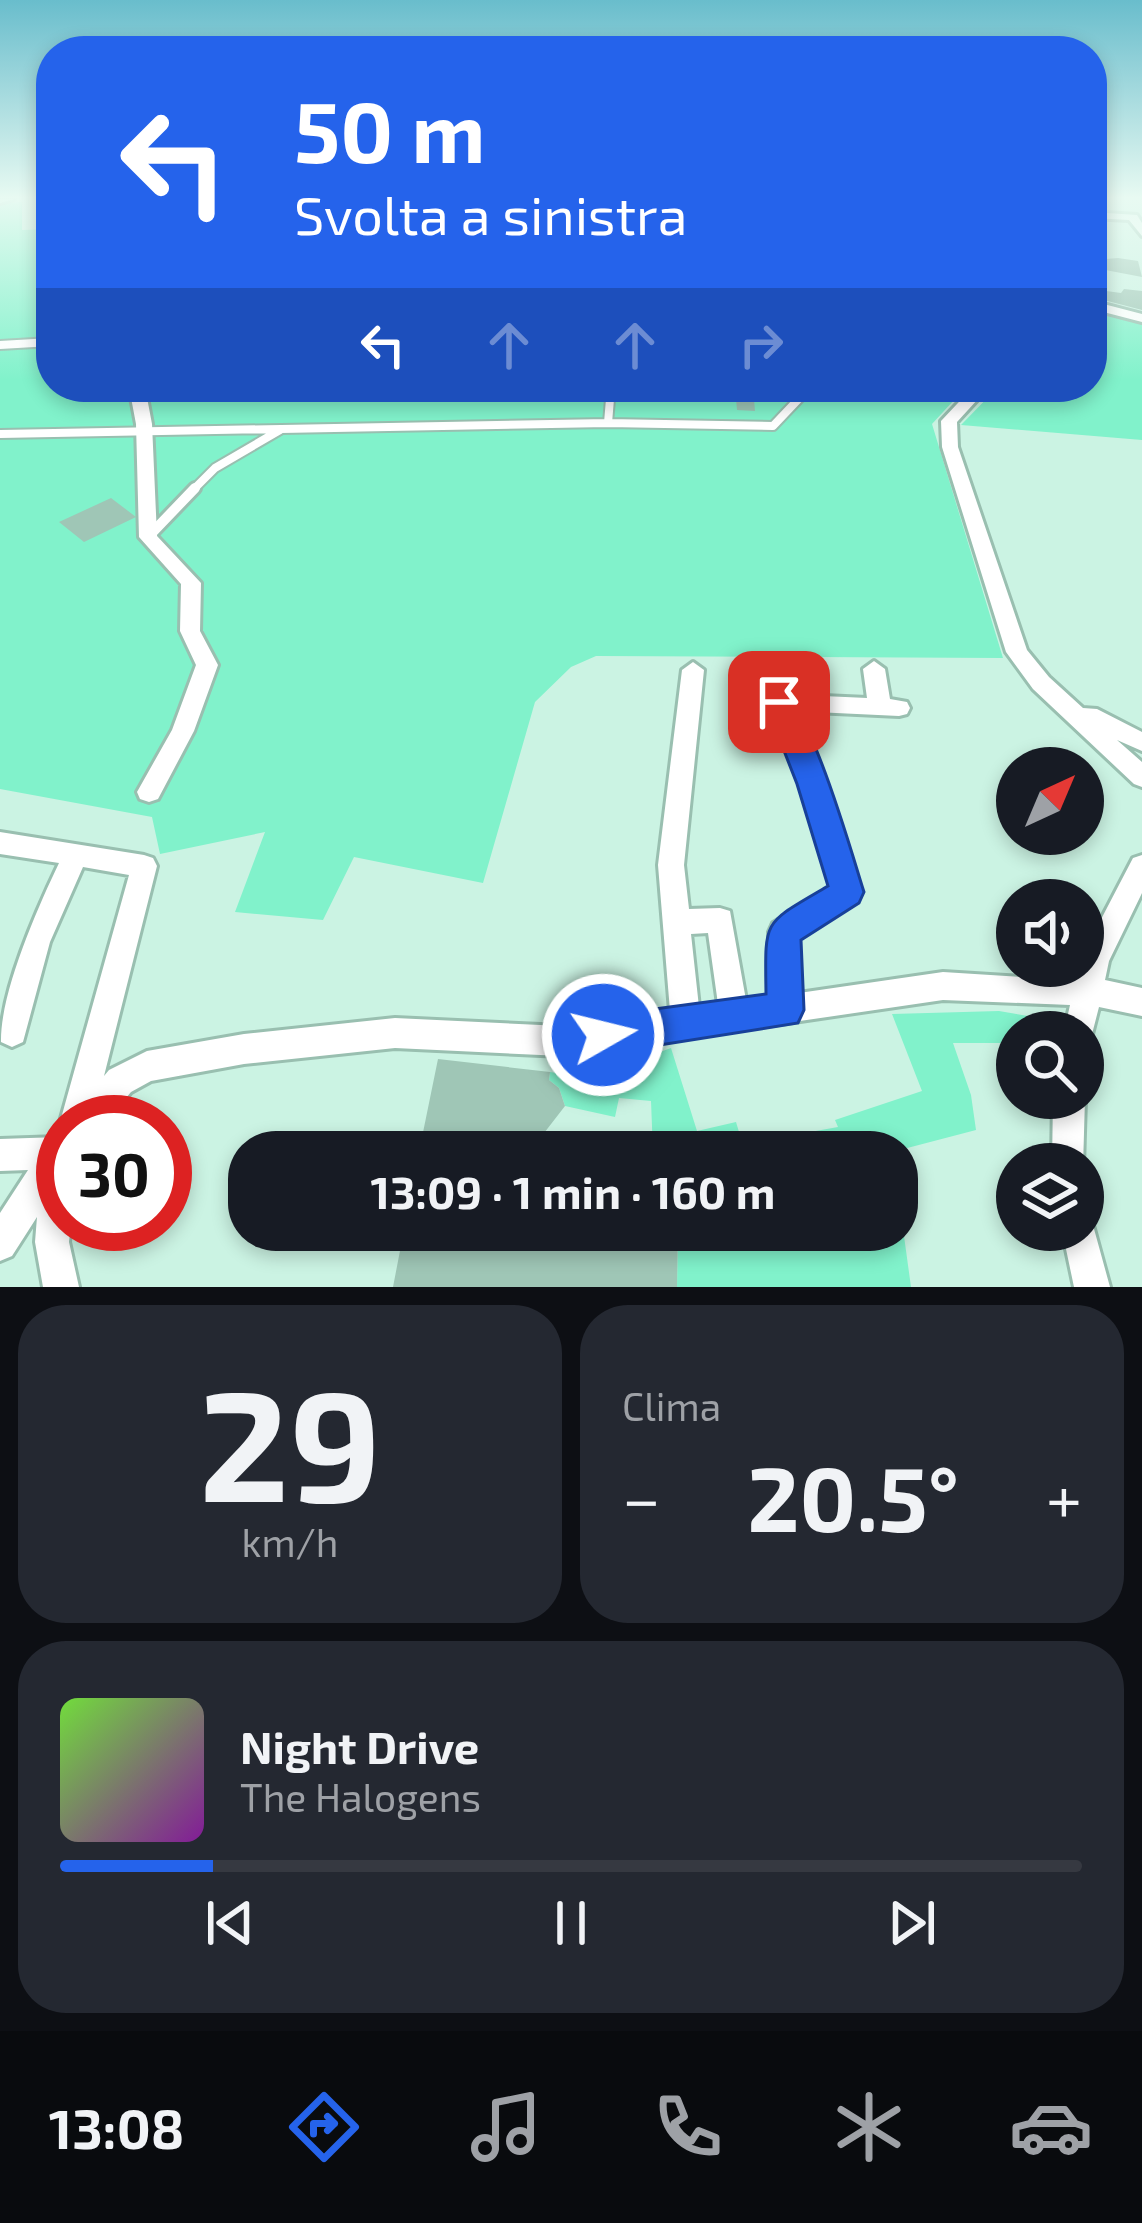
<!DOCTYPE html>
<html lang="it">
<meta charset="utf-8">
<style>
:root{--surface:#171b24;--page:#242831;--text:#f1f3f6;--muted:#9ea1a6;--line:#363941;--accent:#2563eb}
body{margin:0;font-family:"Exo 2",sans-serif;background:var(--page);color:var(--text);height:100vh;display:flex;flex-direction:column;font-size:45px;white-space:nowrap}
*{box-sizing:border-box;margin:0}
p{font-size:39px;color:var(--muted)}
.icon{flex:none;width:66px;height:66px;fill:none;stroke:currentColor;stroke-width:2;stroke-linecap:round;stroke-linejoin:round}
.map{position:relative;height:1287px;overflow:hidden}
.panel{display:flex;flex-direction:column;gap:18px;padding:18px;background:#0d0f14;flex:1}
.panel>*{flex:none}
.guide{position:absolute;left:36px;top:36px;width:1071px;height:366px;border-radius:48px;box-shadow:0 6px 18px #0003;background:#2563eb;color:#fff;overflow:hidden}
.needle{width:78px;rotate:44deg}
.tools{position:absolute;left:996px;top:747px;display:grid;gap:24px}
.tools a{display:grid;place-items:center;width:108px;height:108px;border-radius:50%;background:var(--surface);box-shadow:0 6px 18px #0003;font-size:60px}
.speed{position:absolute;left:36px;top:1095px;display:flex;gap:24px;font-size:60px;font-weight:700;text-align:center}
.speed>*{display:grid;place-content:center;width:156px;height:156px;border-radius:50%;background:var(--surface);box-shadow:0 6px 18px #0003;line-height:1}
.speed .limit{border:18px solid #d22;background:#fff;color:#111}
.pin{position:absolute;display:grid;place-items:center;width:102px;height:102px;color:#fff;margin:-51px;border-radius:24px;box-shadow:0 6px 18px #0006}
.me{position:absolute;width:132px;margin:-66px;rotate:82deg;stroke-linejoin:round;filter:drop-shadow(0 0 9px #0008)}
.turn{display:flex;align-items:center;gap:42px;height:252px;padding:0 60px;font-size:54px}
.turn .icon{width:156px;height:156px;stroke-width:2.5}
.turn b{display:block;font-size:84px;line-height:102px}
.lanes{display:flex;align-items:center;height:114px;padding:0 60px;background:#0003;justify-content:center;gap:60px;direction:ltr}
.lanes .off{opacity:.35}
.big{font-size:90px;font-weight:700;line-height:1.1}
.panel .widget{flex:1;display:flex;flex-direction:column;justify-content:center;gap:18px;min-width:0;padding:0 42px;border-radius:48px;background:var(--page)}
.panel .dial{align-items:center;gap:0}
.dial b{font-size:156px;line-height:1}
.song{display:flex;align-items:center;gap:36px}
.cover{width:144px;height:144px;border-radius:18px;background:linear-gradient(135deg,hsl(100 70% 55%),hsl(290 70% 35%))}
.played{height:12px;border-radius:6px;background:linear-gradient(90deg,var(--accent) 15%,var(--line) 15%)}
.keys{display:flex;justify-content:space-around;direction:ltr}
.heat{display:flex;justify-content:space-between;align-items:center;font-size:66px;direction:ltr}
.panel .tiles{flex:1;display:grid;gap:18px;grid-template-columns:1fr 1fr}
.widget:last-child{grid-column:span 2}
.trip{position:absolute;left:228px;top:1131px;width:690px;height:120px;border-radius:48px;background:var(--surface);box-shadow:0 6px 18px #0003;font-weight:700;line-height:120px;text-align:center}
.menu{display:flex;height:192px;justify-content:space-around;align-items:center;background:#090b0e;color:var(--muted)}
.menu .icon{width:84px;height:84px}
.menu .current{color:var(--accent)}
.menu b{font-size:54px;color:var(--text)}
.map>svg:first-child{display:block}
</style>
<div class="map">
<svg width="1142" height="1287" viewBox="0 0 1142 1287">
<rect width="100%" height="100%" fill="#cbf3e3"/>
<!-- green -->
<path fill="#81f2cb" d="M 22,202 L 22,230 L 51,229 L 51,387 L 966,387 L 932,424 L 1003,658 L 596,656 L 571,667 L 535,702 L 483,883 L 354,857 L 323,920 L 235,912 L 265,832 L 160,854 L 152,817 L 0,789 L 0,204 Z
M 1092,311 L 1142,323 L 1142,440 L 961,425 L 998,387 L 1092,387 Z
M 999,1011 L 1063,1022 L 1064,1032 L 1017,1032 L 1017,1043 L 953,1043 L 971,1095 L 976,1130 L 892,1152 L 815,1152 L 810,1132 L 838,1127 L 835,1120 L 922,1091 L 892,1014 Z
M 671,1048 L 697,1131 L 736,1122 L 745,1152 L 653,1152 L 651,1101 L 619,1098 L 615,1117 L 565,1106 L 559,1088 L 549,1080 L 550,1072 C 594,1081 630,1063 671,1048 Z
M 897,1185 L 911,1287 L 677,1287 L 678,1230 L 897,1230 Z"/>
<!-- building -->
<path fill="#9fc6b6" d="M 1118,258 L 1138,261 L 1142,277 L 1095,268 L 1094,260 Z
M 1124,289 L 1142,291 L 1142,310 L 1100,299 L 1099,290 L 1121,293 Z
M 735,387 L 753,387 L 755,411 L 737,410 Z
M 111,498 L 136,517 L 84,542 L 59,522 Z
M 438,1059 L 550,1072 L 549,1080 L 559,1088 L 565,1106 L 541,1137 L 610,1142 L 609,1152 L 419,1152 Z
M 404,1230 L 678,1230 L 677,1287 L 393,1287 Z"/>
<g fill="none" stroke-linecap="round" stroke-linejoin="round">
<defs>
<path id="lane-far1" d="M 0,345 L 51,342
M 608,423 L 611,387
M 0,434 L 608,423 L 773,426 L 810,387
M 192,491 L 215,468 L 280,430"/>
<path id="lane" d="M 148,537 L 195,488"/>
<path id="street" d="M 0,199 L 14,199 L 0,203 Z
M 1092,212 L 1137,215 L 1142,223 L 1142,236 L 1129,220 L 1092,218 Z
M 1092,241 L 1098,245 L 1098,255 L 1092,259 Z
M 1092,301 L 1142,314 L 1142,322 L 1092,309 Z
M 129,387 L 145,387 L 152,424 L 157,536 L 201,583 L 200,631 L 218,665 L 194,731 L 158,799 L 149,802 L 140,799 L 137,792 L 172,730 L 196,665 L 180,631 L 181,584 L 139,537 L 136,424 Z
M 973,387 L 989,387 L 957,422 L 958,447 L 1027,650 L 1049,677 L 1083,708 L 1097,709 L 1142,732 L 1142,751 L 1117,740 L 1142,762 L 1142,787 L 1134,784 L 1033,689 L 1006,652 L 942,447 L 941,421 Z
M 874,661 L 885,669 L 890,699 L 907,702 L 910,708 L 907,714 L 899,716 L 794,711 L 824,784 L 860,892 L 856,900 L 797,938 L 799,993 L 943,972 L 1053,979 L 1077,977 L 1079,966 L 1083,966 L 1085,950 L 1133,858 L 1142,855 L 1142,893 L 1109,961 L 1105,980 L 1142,988 L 1142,1016 L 1099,1007 L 1090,1042 L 1083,1045 L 1083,1032 L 1064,1032 L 1070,1005 L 943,1000 L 562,1056 L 395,1048 L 244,1064 L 151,1081 L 131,1092 L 106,1122 L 63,1122 L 63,1129 L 60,1122 L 129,875 L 83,867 L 50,942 L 23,1042 L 12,1047 L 1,1042 C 0,993 37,909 59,863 L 0,854 L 0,832 L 144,855 L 153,858 L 157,866 L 104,1076 L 109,1070 L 147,1051 L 244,1034 L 395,1018 L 562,1026 L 670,1011 L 658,865 L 682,670 L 693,662 L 704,670 L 684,865 L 689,909 L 720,908 L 730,911 L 746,1000 L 770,997 L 769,932 L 773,923 L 832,887 L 800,784 L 768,702 L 771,696 L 779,694 L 867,698 L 863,669 ZM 708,933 L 718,1004 L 699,1007 L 691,934 Z
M 1083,1094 L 1085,1098 L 1083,1167 L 1083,1164 L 1052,1164 L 1053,1098 L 1083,1098 Z
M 59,1137 L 63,1138 L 63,1224 L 71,1224 L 69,1242 L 79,1287 L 43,1287 L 35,1242 L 37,1217 L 12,1256 L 0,1261 L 0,1213 L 28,1170 L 0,1171 L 0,1139 Z
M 1083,1214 L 1091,1218 L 1110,1287 L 1074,1287 L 1062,1230 L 1083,1230 Z"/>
</defs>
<!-- lane-far1 casing -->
<use href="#lane-far1" stroke="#99bfb0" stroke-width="12"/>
<!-- lane casing -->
<use href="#lane" stroke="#99bfb0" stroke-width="16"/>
<!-- street casing -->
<use href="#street" stroke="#99bfb0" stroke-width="6"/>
<!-- lane-far1 -->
<use href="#lane-far1" stroke="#fff" stroke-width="8"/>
<!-- lane -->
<use href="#lane" stroke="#fff" stroke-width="10"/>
<!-- street -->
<use href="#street" fill="#fff" fill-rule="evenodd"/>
</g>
<!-- sky -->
<linearGradient id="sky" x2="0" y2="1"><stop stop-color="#69bdcc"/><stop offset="0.52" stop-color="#e8faf2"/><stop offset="1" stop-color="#e8faf2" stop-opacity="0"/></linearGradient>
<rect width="1142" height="380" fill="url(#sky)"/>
<!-- route -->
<path fill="#2563eb" stroke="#184099" stroke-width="3" d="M 779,691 C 809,700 853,858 864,892 L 859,903 L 801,940 L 804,1010 L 798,1023 L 603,1054 L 590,1049 L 584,1035 L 590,1021 L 603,1016 L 766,994 C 765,917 762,925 828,886 L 797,784 L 765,702 Z"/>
</svg>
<div class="tools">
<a><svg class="needle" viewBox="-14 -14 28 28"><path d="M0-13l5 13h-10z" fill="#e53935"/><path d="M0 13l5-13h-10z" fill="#9ea1a6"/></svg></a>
<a><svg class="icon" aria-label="sound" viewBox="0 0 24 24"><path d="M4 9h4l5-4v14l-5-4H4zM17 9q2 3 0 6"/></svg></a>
<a><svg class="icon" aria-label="search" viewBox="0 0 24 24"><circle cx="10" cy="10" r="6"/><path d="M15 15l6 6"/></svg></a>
<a><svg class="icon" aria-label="layers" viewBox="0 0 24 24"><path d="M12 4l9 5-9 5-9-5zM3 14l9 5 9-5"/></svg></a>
</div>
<div class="speed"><div class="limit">30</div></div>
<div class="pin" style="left:779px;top:702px;background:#d93025"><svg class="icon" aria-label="arrive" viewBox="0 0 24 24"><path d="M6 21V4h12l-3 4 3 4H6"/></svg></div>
<svg class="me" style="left:603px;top:1035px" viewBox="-20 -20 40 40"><circle r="17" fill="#2563eb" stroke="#fff" stroke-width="3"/><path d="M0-11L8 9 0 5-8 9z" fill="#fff"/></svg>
<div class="trip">13:09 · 1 min · 160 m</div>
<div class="guide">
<div class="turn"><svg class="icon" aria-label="left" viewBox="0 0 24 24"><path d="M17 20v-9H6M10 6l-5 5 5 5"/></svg><div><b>50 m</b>Svolta a sinistra</div></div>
<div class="lanes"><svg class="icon" aria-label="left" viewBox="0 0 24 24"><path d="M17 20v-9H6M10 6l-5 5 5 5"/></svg><svg class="icon off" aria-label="ahead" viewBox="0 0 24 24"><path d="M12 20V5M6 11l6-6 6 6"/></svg><svg class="icon off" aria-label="ahead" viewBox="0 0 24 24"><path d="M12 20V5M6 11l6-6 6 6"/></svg><svg class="icon off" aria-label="right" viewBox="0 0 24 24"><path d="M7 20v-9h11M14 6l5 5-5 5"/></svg></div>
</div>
</div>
<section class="panel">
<div class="tiles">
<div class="widget dial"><b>29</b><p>km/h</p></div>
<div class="widget"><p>Clima</p>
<div class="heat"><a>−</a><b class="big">20.5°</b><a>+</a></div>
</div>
<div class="widget">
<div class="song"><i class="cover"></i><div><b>Night Drive</b><p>The Halogens</p></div></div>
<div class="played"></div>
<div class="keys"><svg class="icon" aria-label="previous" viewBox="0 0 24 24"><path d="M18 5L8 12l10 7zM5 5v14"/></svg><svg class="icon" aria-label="pause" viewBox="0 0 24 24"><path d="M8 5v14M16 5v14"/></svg><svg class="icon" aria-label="next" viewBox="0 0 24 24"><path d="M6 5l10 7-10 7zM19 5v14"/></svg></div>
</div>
</div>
</section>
<nav class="menu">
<b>13:08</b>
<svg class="icon current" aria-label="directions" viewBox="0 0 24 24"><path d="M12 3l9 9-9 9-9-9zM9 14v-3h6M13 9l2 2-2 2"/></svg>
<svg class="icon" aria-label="music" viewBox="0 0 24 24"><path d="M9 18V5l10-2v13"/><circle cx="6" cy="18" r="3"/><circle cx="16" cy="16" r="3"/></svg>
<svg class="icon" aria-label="phone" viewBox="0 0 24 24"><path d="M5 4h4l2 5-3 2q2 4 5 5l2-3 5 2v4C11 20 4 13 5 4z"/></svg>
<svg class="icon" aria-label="climate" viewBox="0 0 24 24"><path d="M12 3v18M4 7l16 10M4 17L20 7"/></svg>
<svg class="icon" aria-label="car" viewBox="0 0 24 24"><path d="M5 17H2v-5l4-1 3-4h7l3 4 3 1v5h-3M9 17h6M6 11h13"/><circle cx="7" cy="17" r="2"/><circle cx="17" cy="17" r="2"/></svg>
</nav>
